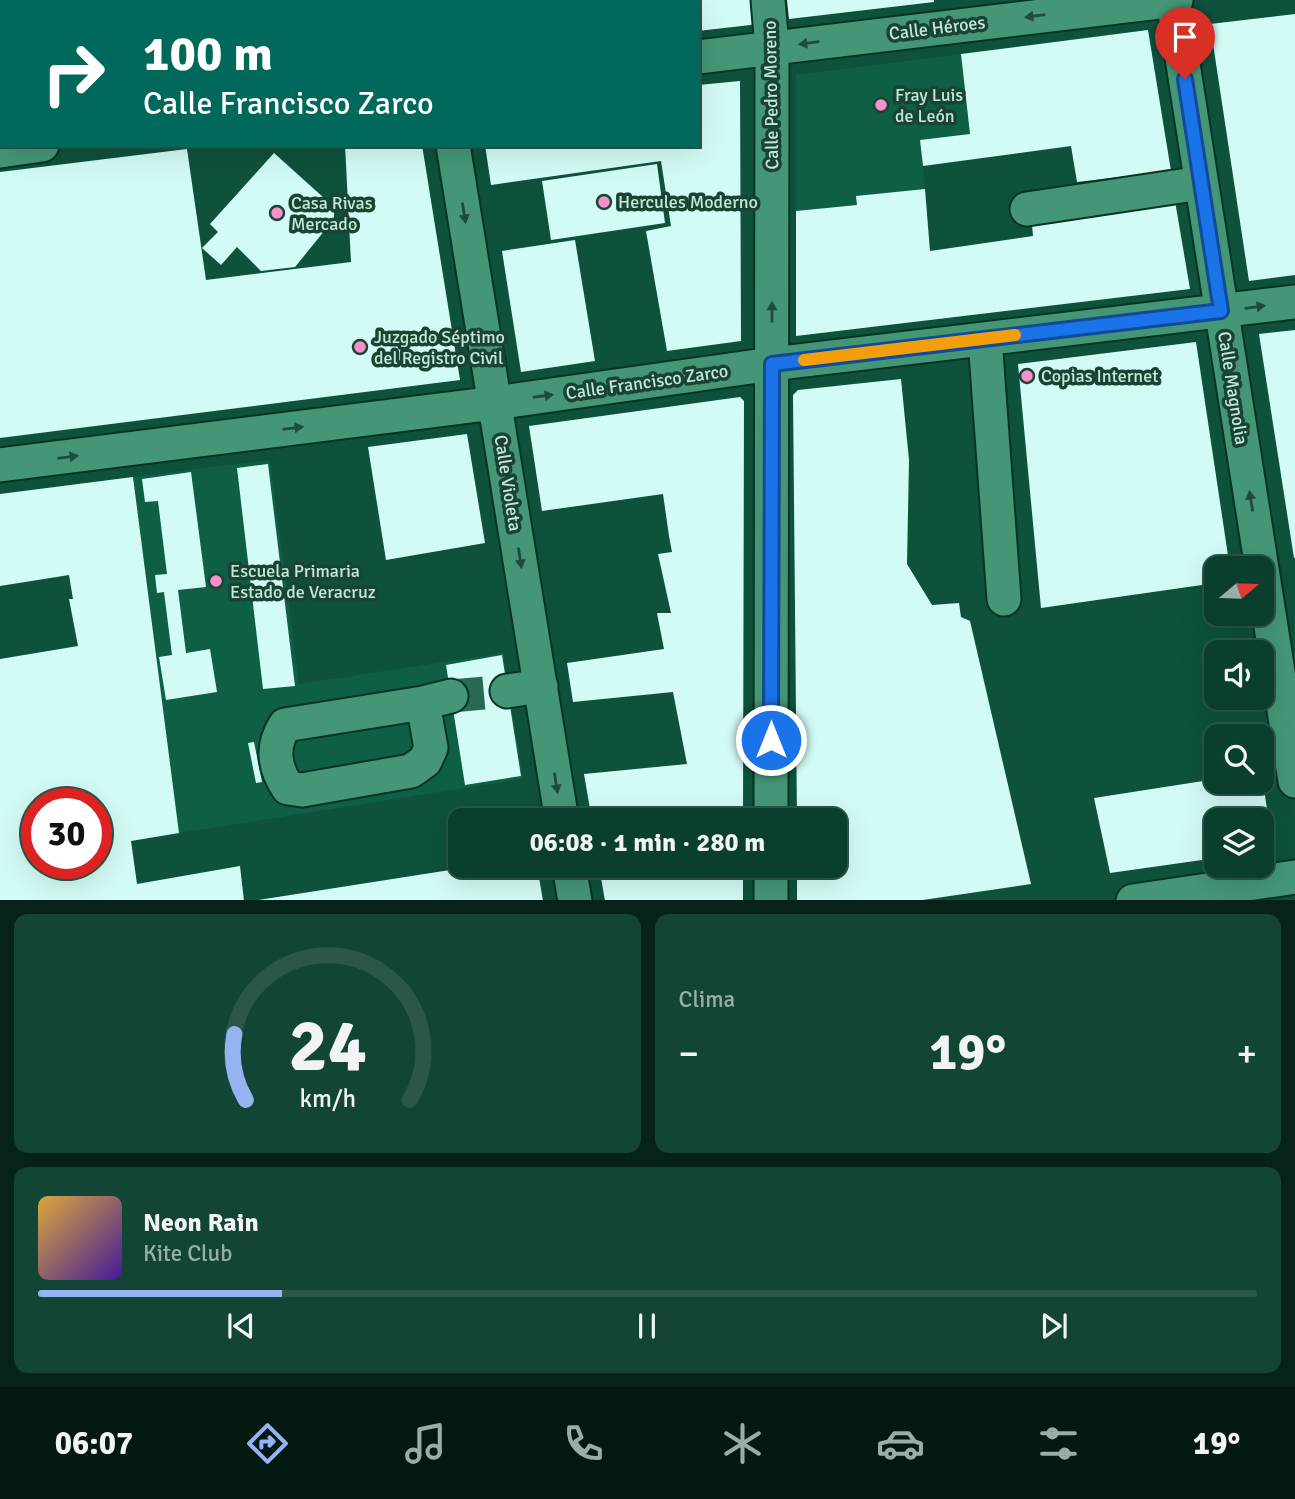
<!DOCTYPE html>
<html lang="es">
<meta charset="utf-8">
<style>
:root{--surface:#0a3e2d;--page:#134535;--text:#f1f3f6;--muted:#99aeaa;--line:#2a5749;--accent:#95b2f1}
body{margin:0;font-family:Signika,sans-serif;background:var(--page);color:var(--text);height:100vh;display:flex;flex-direction:column;font-size:26px;white-space:nowrap}
*{box-sizing:border-box;margin:0}
p{font-size:23px;color:var(--muted)}
.icon{flex:none;width:38px;height:38px;fill:none;stroke:currentColor;stroke-width:2;stroke-linecap:round;stroke-linejoin:round}
.map{position:relative;height:900px;overflow:hidden}
.drawer{display:flex;flex-direction:column;gap:14px;padding:14px;background:#062219;flex:1}
.drawer>*{flex:none}
.guide{position:absolute;left:0px;top:0px;width:700px;height:147px;box-shadow:0 7px 28px #0002,0 0 0 2px var(--line);background:#00695c;color:#fff;overflow:hidden}
.needle{width:46px;rotate:71deg}
.tools{position:absolute;left:1204px;top:556px;display:grid;gap:14px}
.tools a{display:grid;place-items:center;width:70px;height:70px;border-radius:14px;background:var(--surface);box-shadow:0 7px 28px #0002,0 0 0 2px var(--line);font-size:35px}
.speed{position:absolute;left:21px;top:788px;display:flex;gap:14px;font-size:35px;font-weight:700;text-align:center}
.speed>*{display:grid;place-content:center;width:91px;height:91px;border-radius:50%;background:var(--surface);box-shadow:0 7px 28px #0002,0 0 0 2px var(--line);line-height:1}
.speed .limit{border:10px solid #d22;background:#fff;color:#111}
.pin{position:absolute;display:grid;place-items:center;width:60px;height:60px;color:#fff;margin:-72px -30px;border-radius:50% 50% 50% 0;rotate:-45deg;box-shadow:0 0 7px #0007}
.pin .icon{rotate:45deg}
.me{position:absolute;width:77px;margin:-38px;rotate:0deg;stroke-linejoin:round;filter:drop-shadow(0 0 5px #0008)}
.turn{display:flex;align-items:center;gap:24px;height:147px;padding:0 28px;font-size:32px}
.turn .icon{width:91px;height:91px;stroke-width:2.5}
.turn b{display:block;font-size:49px;line-height:60px}
.big{font-size:52px;font-weight:700;line-height:1.1}
.drawer .widget{flex:1;display:flex;flex-direction:column;justify-content:center;gap:10px;min-width:0;padding:0 24px;border-radius:14px;background:var(--page)}
.drawer .dial{align-items:center;gap:0}
.dial svg{height:182px;overflow:visible;fill:none;stroke:var(--line);stroke-width:7;stroke-linecap:round;text-anchor:middle}
.dial text{fill:var(--text);stroke:none}
.song{display:flex;align-items:center;gap:21px}
.cover{width:84px;height:84px;border-radius:10px;background:linear-gradient(135deg,hsl(40 70% 55%),hsl(260 70% 35%))}
.played{height:7px;border-radius:4px;background:linear-gradient(90deg,var(--accent) 20%,var(--line) 20%)}
.keys{display:flex;justify-content:space-around;direction:ltr}
.heat{display:flex;justify-content:space-between;align-items:center;font-size:38px;direction:ltr}
.drawer .tiles{flex:1;display:grid;gap:14px;grid-template-columns:1fr 1fr}
.widget:last-child{grid-column:span 2}
.trip{position:absolute;left:448px;top:808px;width:399px;height:70px;border-radius:14px;background:var(--surface);box-shadow:0 7px 28px #0002,0 0 0 2px var(--line);font-weight:700;line-height:70px;text-align:center}
.tabs{display:flex;height:112px;justify-content:space-around;align-items:center;background:#041912;color:var(--muted)}
.tabs .icon{width:49px;height:49px}
.tabs .selected{color:var(--accent)}
.tabs b{font-size:32px;color:var(--text)}
.map>svg:first-child{display:block}
</style>
<div class="map">
<svg width="1295" height="901" viewBox="0 0 1295 901">
<rect width="100%" height="100%" fill="#0e523c"/>
<!-- built -->
<path fill="#0f5f46" d="M 0,0 L 142,0 L 142,2 L 2,2 L 2,98 Z
M 961,54 L 970,134 L 920,141 L 925,189 L 857,196 L 857,205 L 796,211 L 796,75 Z
M 270,460 L 299,684 L 503,653 L 523,779 L 179,833 L 133,477 Z"/>
<!-- building -->
<path fill="#d3fbf5" fill-rule="evenodd" d="M 698,0 L 757,0 L 759,24 L 698,31 Z
M 787,0 L 934,0 L 934,2 L 789,19 Z
M 1295,14 L 1295,275 L 1249,281 L 1210,24 Z
M 1148,30 L 1171,171 L 1077,182 L 1071,146 L 923,166 L 920,140 L 970,134 L 961,54 Z
M 740,81 L 741,341 L 667,351 L 646,231 L 671,226 L 661,161 L 491,185 L 485,145 L 698,145 L 698,85 Z
M 345,145 L 422,145 L 460,380 L 0,438 L 0,172 L 187,149 L 206,280 L 351,262 Z
M 274,153 L 334,207 L 334,219 L 295,267 L 261,271 L 237,247 L 221,265 L 202,248 L 218,232 L 210,224 Z
M 657,164 L 665,223 L 551,240 L 542,181 Z
M 925,189 L 930,251 L 1033,236 L 1032,225 L 1175,201 L 1190,289 L 796,336 L 796,211 L 857,205 L 856,196 Z
M 575,240 L 595,361 L 521,372 L 502,251 Z
M 1295,330 L 1295,558 L 1294,558 L 1259,334 Z
M 1196,342 L 1230,569 L 1216,569 L 1216,583 L 1041,608 L 1018,364 Z
M 901,379 L 909,460 L 907,564 L 932,605 L 959,603 L 961,617 L 970,621 L 1031,884 L 916,901 L 797,901 L 797,866 L 835,866 L 835,821 L 797,821 L 793,395 L 798,390 Z
M 740,397 L 744,401 L 743,821 L 592,821 L 584,774 L 687,764 L 673,692 L 573,702 L 567,663 L 664,649 L 657,613 L 671,613 L 658,554 L 672,552 L 669,536 L 663,494 L 542,511 L 529,426 Z
M 467,434 L 485,543 L 386,560 L 368,447 Z
M 268,464 L 295,686 L 263,689 L 237,468 Z
M 191,472 L 206,587 L 178,590 L 186,653 L 210,649 L 217,692 L 166,700 L 159,657 L 172,655 L 164,592 L 157,593 L 155,575 L 167,574 L 158,501 L 145,502 L 142,479 Z
M 133,477 L 179,833 L 131,841 L 137,884 L 240,866 L 244,901 L 0,901 L 0,659 L 78,646 L 69,599 L 73,599 L 69,575 L 0,586 L 0,494 ZM 37,803 L 96,803 L 96,863 L 37,863 Z
M 502,655 L 521,776 L 465,785 L 446,665 Z
M 254,742 L 262,782 L 256,783 L 248,743 Z
M 1216,779 L 1216,782 L 1263,782 L 1273,850 L 1262,851 L 1262,821 L 1216,821 L 1216,858 L 1110,873 L 1094,798 Z
M 460,859 L 460,866 L 537,866 L 543,901 L 252,901 L 450,870 L 448,861 Z
M 599,866 L 743,866 L 743,901 L 605,901 Z"/>
<g fill="none" stroke-linecap="round" stroke-linejoin="round">
<!-- minor-tunnel -->
<path stroke="#296853" stroke-width="33" stroke-dasharray="33 17" stroke-linecap="butt" d="M 451,696 L 507,691"/>
<defs>
<path id="minor" d="M 429,0 L 429,2
M 768,0 L 772,47 L 771,821
M 1173,0 L 1262,569
M 0,46 L 2,64
M 698,57 L 1176,0
M 453,145 L 562,821
M 0,151 L 42,145
M 1027,209 L 1201,183
M 985,339 L 1004,599
M 0,465 L 495,403 L 772,364 L 1295,302
M 1262,569 L 1295,781
M 507,691 L 541,686
M 423,703 L 431,748 L 425,761 L 411,771 L 302,790 L 288,788 C 274,767 271,747 285,725 L 423,703 L 451,696
M 569,866 L 575,901
M 771,901 L 771,866
M 1133,901 L 1295,877"/>
</defs>
<!-- minor casing -->
<use href="#minor" stroke="#063425" stroke-width="37"/>
<!-- minor -->
<use href="#minor" stroke="#459677" stroke-width="33"/>
</g>
<!-- one-way arrows -->
<defs><path id="oneway-solid" d="M-6-.8H1V-3.2L6.5 0L1 3.2V.8H-6Z" transform="scale(1.75)"/></defs>
<g fill="#1d4c3b">
<use href="#oneway-solid" transform="translate(1035 16) rotate(173)"/>
<use href="#oneway-solid" transform="translate(809 43) rotate(173)"/>
<use href="#oneway-solid" transform="translate(464 213) rotate(81)"/>
<use href="#oneway-solid" transform="translate(1255 307) rotate(-7)"/>
<use href="#oneway-solid" transform="translate(772 312) rotate(-90)"/>
<use href="#oneway-solid" transform="translate(543 396) rotate(-8)"/>
<use href="#oneway-solid" transform="translate(293 428) rotate(-7)"/>
<use href="#oneway-solid" transform="translate(68 457) rotate(-7)"/>
<use href="#oneway-solid" transform="translate(1251 501) rotate(-99)"/>
<use href="#oneway-solid" transform="translate(520 558) rotate(81)"/>
<use href="#oneway-solid" transform="translate(556 783) rotate(81)"/>
</g>
<g fill="none" stroke-linecap="round" stroke-linejoin="round">
<defs>
<path id="route" d="M 771,740 L 772,364 L 1221,311 L 1185,79"/>
</defs>
<!-- route casing -->
<use href="#route" stroke="#114b97" stroke-width="18"/>
<!-- route -->
<use href="#route" stroke="#1a73e8" stroke-width="12"/>
<!-- slow -->
<path stroke="#f59e0b" stroke-width="12" d="M 804,360 L 1015,335"/>
</g>
<!-- markers -->
<g fill="#f890cb" stroke="#194434" stroke-width="2.5">
<circle cx="881" cy="105" r="7"/>
<circle cx="604" cy="202" r="7"/>
<circle cx="277" cy="213" r="7"/>
<circle cx="360" cy="347" r="7"/>
<circle cx="1027" cy="376" r="7"/>
<circle cx="216" cy="581" r="7"/>
</g>
<g text-anchor="middle" stroke-width="7" stroke-linejoin="round" paint-order="stroke">
<!-- street labels -->
<g font-size="18" fill="#c2e8d7" stroke="#194434">
<text transform="translate(937 28) rotate(-7)" y="6">Calle Héroes</text>
<text transform="translate(771 95) rotate(-91)" y="6">Calle Pedro Moreno</text>
<text transform="translate(647 382) rotate(-8)" y="6">Calle Francisco Zarco</text>
<text transform="translate(1233 388) rotate(81)" y="6">Calle Magnolia</text>
<text transform="translate(508 483) rotate(81)" y="6">Calle Violeta</text>
</g>
<!-- poi labels -->
<g font-size="18" fill="#c2e8d7" stroke="#194434" text-anchor="start">
<text x="895" y="101">Fray Luis<tspan x="895" dy="21">de León</tspan></text>
<text x="618" y="208">Hercules Moderno</text>
<text x="291" y="209">Casa Rivas<tspan x="291" dy="21">Mercado</tspan></text>
<text x="374" y="343">Juzgado Séptimo<tspan x="374" dy="21">del Registro Civil</tspan></text>
<text x="1041" y="382">Copias Internet</text>
<text x="230" y="577">Escuela Primaria<tspan x="230" dy="21">Estado de Veracruz</tspan></text>
</g>
</g>
</svg>
<div class="tools">
<a><svg class="needle" viewBox="-14 -14 28 28"><path d="M0-13l5 13h-10z" fill="#e53935"/><path d="M0 13l5-13h-10z" fill="#99aeaa"/></svg></a>
<a><svg class="icon" aria-label="sound" viewBox="0 0 24 24"><path d="M4 9h4l5-4v14l-5-4H4zM17 9q2 3 0 6"/></svg></a>
<a><svg class="icon" aria-label="search" viewBox="0 0 24 24"><circle cx="10" cy="10" r="6"/><path d="M15 15l6 6"/></svg></a>
<a><svg class="icon" aria-label="layers" viewBox="0 0 24 24"><path d="M12 4l9 5-9 5-9-5zM3 14l9 5 9-5"/></svg></a>
</div>
<div class="speed"><div class="limit">30</div></div>
<div class="pin" style="left:1185px;top:79px;background:#d93025"><svg class="icon" aria-label="arrive" viewBox="0 0 24 24"><path d="M6 21V4h12l-3 4 3 4H6"/></svg></div>
<svg class="me" style="left:771px;top:740px" viewBox="-20 -20 40 40"><circle r="17" fill="#1a73e8" stroke="#fff" stroke-width="3"/><path d="M0-11L8 9 0 5-8 9z" fill="#fff"/></svg>
<div class="trip">06:08 · 1 min · 280 m</div>
<div class="guide">
<div class="turn"><svg class="icon" aria-label="right" viewBox="0 0 24 24"><path d="M7 20v-9h11M14 6l5 5-5 5"/></svg><div><b>100 m</b>Calle Francisco Zarco</div></div>
</div>
</div>
<section class="drawer">
<div class="tiles">
<div class="widget dial"><svg viewBox="0 0 100 80">
<path d="M14 69A42 42 0 1 1 86 69"/>
<path d="M14 69A42 42 0 0 1 9 40" stroke="#95b2f1"/>
<text x="50" y="56" font-size="32" font-weight="700">24</text>
<text x="50" y="72" font-size="11">km/h</text>
</svg></div>
<div class="widget"><p>Clima</p>
<div class="heat"><a>−</a><b class="big">19°</b><a>+</a></div>
</div>
<div class="widget">
<div class="song"><i class="cover"></i><div><b>Neon Rain</b><p>Kite Club</p></div></div>
<div class="played"></div>
<div class="keys"><svg class="icon" aria-label="previous" viewBox="0 0 24 24"><path d="M18 5L8 12l10 7zM5 5v14"/></svg><svg class="icon" aria-label="pause" viewBox="0 0 24 24"><path d="M8 5v14M16 5v14"/></svg><svg class="icon" aria-label="next" viewBox="0 0 24 24"><path d="M6 5l10 7-10 7zM19 5v14"/></svg></div>
</div>
</div>
</section>
<nav class="tabs">
<b>06:07</b>
<svg class="icon selected" aria-label="directions" viewBox="0 0 24 24"><path d="M12 3l9 9-9 9-9-9zM9 14v-3h6M13 9l2 2-2 2"/></svg>
<svg class="icon" aria-label="music" viewBox="0 0 24 24"><path d="M9 18V5l10-2v13"/><circle cx="6" cy="18" r="3"/><circle cx="16" cy="16" r="3"/></svg>
<svg class="icon" aria-label="phone" viewBox="0 0 24 24"><path d="M5 4h4l2 5-3 2q2 4 5 5l2-3 5 2v4C11 20 4 13 5 4z"/></svg>
<svg class="icon" aria-label="climate" viewBox="0 0 24 24"><path d="M12 3v18M4 7l16 10M4 17L20 7"/></svg>
<svg class="icon" aria-label="car" viewBox="0 0 24 24"><path d="M5 17H2v-5l4-1 3-4h7l3 4 3 1v5h-3M9 17h6M6 11h13"/><circle cx="7" cy="17" r="2"/><circle cx="17" cy="17" r="2"/></svg>
<svg class="icon" aria-label="filters" viewBox="0 0 24 24"><path d="M4 7h16M4 17h16"/><circle cx="9" cy="7" r="2"/><circle cx="15" cy="17" r="2"/></svg>
<b>19°</b>
</nav>
